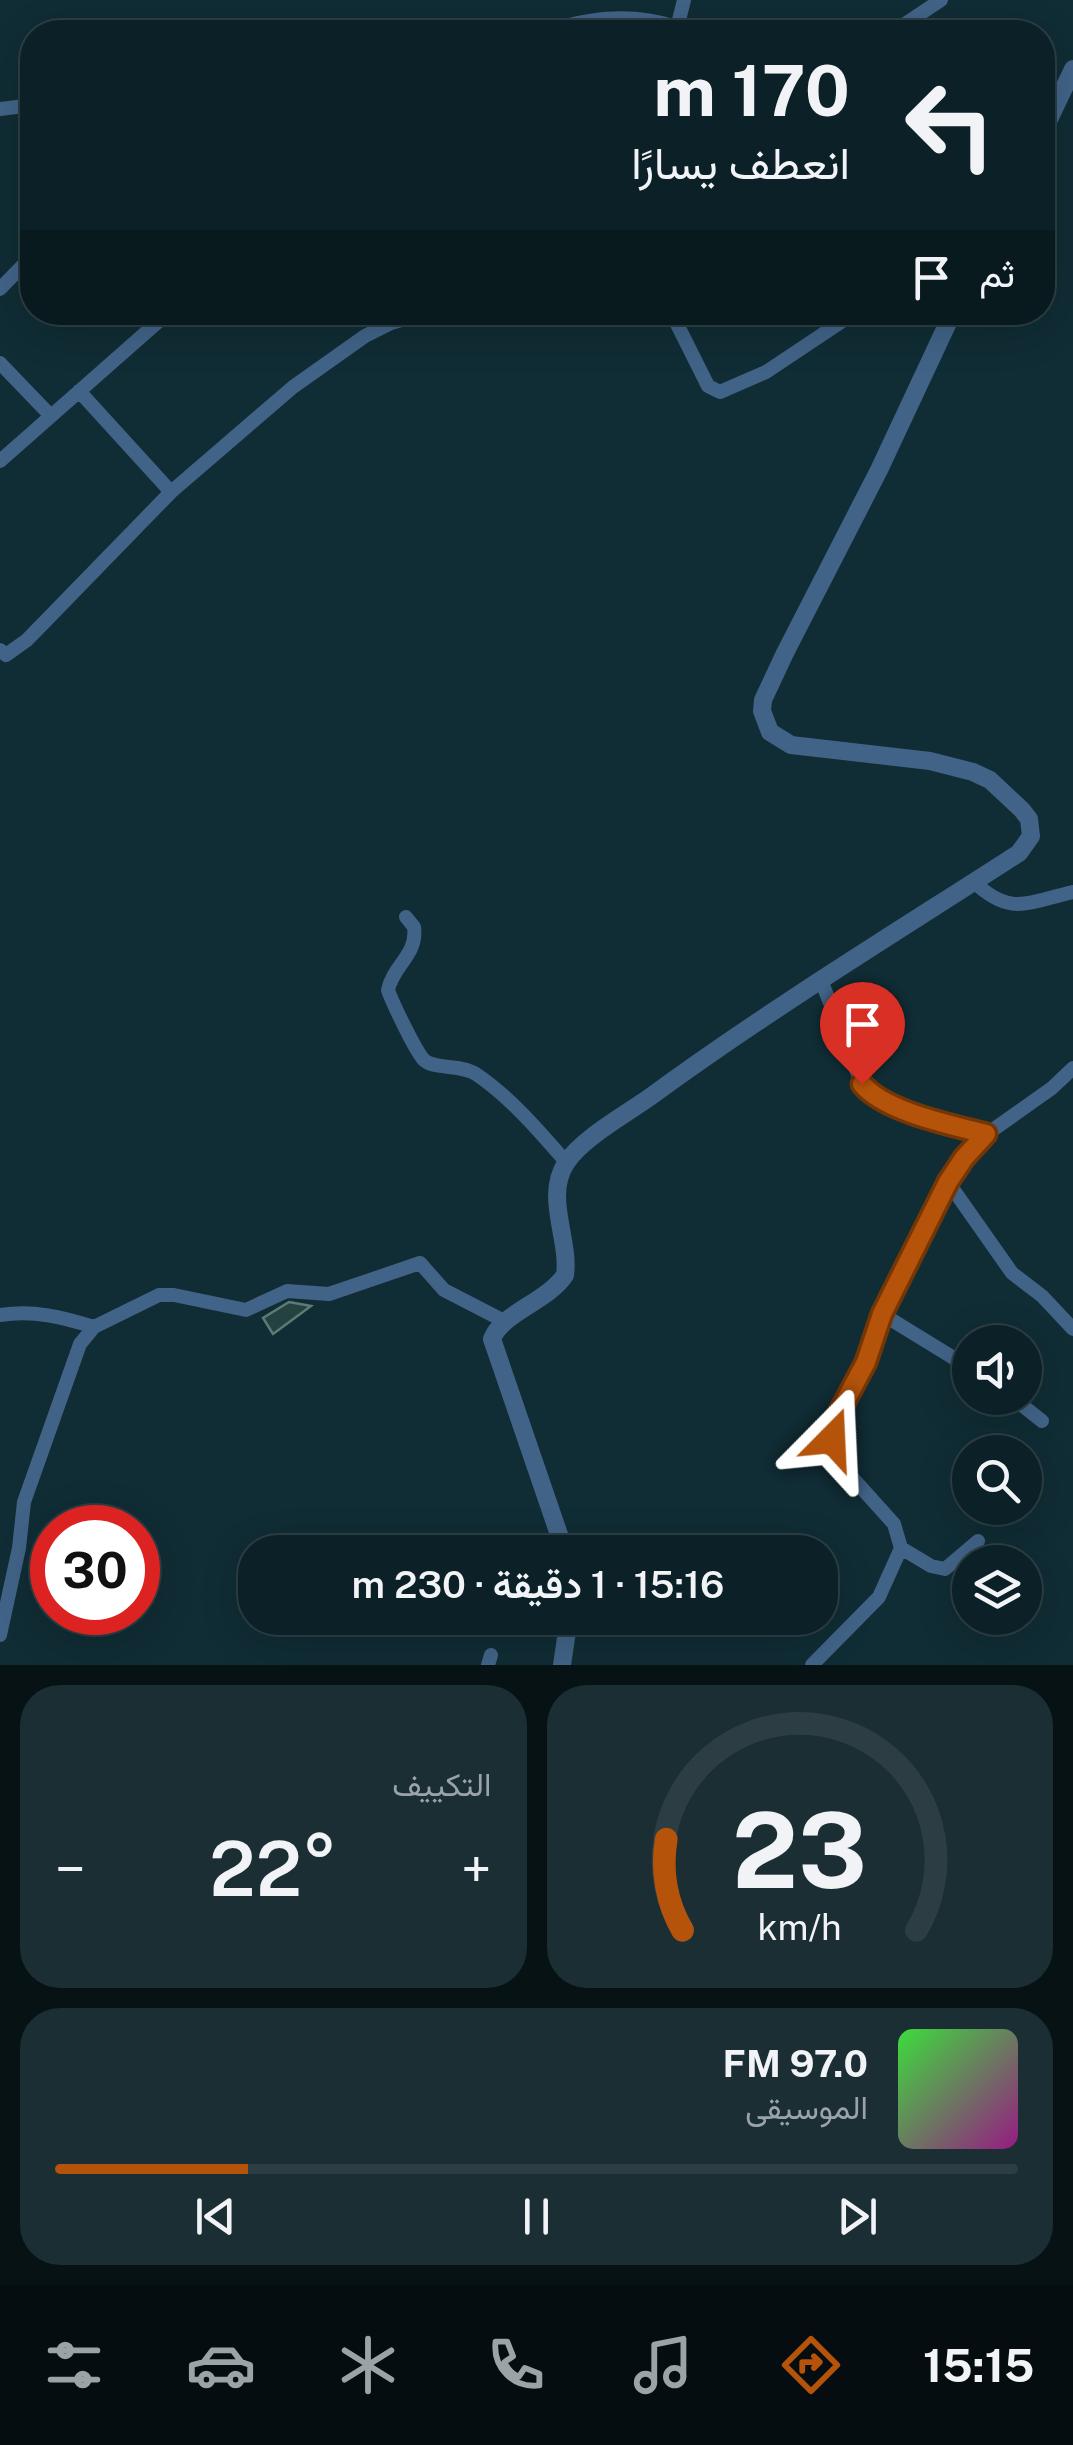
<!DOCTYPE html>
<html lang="ar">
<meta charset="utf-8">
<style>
:root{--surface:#0c2127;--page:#1a2e33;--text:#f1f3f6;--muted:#9aa3a7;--line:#2c3e44;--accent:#b45309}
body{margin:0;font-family:"Public Sans",Vazirmatn,sans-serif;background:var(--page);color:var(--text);direction:rtl;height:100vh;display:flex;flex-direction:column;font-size:38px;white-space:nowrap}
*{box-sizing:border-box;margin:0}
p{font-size:32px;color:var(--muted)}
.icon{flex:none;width:55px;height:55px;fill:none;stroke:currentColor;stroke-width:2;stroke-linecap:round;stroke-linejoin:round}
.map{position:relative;height:1665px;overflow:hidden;direction:ltr}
.details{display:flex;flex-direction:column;gap:20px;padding:20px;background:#071215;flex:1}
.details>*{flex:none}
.guide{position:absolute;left:20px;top:20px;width:1035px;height:305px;border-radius:40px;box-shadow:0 10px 40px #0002,0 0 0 2px var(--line);direction:rtl;background:#0c2127;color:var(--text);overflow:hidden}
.buttons{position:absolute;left:952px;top:1325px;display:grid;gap:20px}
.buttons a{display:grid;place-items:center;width:90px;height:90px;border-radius:50%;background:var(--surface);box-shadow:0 10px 40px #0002,0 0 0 2px var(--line);font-size:50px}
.speed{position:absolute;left:30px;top:1505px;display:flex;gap:20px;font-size:50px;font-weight:700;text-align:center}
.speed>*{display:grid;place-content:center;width:130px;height:130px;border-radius:50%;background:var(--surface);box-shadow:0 10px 40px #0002,0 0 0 2px var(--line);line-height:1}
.speed .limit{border:15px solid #d22;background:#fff;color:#111}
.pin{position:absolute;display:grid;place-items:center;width:85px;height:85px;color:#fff;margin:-102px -42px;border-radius:50% 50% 50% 0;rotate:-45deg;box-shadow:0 0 10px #0007}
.pin .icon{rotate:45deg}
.me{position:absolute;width:110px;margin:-55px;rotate:21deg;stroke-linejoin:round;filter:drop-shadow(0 0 8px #0008)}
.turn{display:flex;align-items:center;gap:35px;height:210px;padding:0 40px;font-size:45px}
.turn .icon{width:130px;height:130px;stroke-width:2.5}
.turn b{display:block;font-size:70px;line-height:85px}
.then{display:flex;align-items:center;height:95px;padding:0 40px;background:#0003;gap:20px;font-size:38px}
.big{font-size:75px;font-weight:600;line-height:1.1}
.details .tile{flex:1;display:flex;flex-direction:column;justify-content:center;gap:15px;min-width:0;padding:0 35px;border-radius:40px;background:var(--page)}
.details .dial{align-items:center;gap:0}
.dial svg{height:260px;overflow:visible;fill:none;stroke:var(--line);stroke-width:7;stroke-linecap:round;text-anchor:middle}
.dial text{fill:var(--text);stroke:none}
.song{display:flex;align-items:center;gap:30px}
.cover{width:120px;height:120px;border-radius:15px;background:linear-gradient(135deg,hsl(120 70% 55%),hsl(310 70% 35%))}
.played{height:10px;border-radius:5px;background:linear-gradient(90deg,var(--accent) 20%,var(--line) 20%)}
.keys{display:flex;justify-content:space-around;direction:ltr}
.heat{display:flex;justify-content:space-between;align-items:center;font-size:55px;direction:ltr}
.details .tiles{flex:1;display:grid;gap:20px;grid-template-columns:1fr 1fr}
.tile:last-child{grid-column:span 2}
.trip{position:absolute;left:238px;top:1535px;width:600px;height:100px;border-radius:40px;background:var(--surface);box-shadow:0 10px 40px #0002,0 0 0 2px var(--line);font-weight:600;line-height:100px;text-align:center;direction:rtl}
.menu{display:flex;height:160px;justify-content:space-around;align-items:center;background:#050d10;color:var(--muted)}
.menu .icon{width:70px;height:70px}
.menu .on{color:var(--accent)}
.menu b{font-size:45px;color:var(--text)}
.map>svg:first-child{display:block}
</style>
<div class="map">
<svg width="1073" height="1665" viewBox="0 0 1073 1665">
<rect width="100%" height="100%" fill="#102c34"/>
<!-- building -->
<path fill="#24423f" stroke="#5c7b77" stroke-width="2.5" d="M 289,1302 L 311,1306 L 273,1334 L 263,1318 Z"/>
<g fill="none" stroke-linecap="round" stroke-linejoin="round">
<!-- service -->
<path stroke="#416387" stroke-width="6" d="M 821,312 L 831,329"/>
<!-- minor -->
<path stroke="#416387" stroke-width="14" d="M 539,32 C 589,19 626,11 677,27 L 681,32
M 676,32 L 684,0
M 893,32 L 941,0
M 0,109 L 32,105
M 0,289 L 32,256
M 671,312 L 708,386 L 720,392 L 766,372 L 856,312
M 0,363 L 49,414
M 79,391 L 171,492
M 0,461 L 168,313
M 0,650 L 6,655 L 27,640 L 171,492 L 293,387 L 365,336 L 391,323 L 429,312
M 974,882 C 1011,917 1028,902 1073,892
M 406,917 L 414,927 C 418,955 393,965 388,990 C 392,1002 416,1052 424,1060 C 435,1070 460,1064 476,1074 C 510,1097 539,1131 566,1162
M 821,980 L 859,1077 C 874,1110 953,1125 987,1134
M 948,1182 L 1012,1273 L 1042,1296 L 1073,1329
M 882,1314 L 970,1368
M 0,1315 C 34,1310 62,1317 94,1327
M 1013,1398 L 1042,1421
M 901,1548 L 931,1566 L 945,1569 L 978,1541
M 0,1635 L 19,1548 L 24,1502 L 80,1344 L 94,1327 L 159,1295 L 174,1295 L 246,1310 L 287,1291 L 329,1294 L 420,1263 L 444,1290 L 506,1322
M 488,1665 L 491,1655
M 812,1665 L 879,1597 L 901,1548 L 894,1524 L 840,1464 L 832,1446 L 833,1424 L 866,1362 L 882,1314 L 955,1169 L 987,1134 L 1052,1088 L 1073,1068"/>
<!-- tertiary -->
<path stroke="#416387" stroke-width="18" d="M 1042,134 L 1073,69
M 565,1552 L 492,1339 C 502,1313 548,1301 565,1275 C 570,1239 544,1197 566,1163 C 581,1139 626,1114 650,1097 C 769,1010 895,933 1019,853 L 1031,836 L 1029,819 L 1022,810 L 990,780 L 973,772 L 930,761 L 791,745 L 770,732 L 762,711 L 763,700 L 785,653 L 879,470 L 953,312
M 562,1665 L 569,1618"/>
</g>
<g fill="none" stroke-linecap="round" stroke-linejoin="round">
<defs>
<path id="route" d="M 832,1439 L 833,1424 L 866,1362 L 882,1314 L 948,1182 L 964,1158 L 986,1134 C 952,1125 885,1112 862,1084"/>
</defs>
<!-- route casing -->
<use href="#route" stroke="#753606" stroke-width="25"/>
<!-- route -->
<use href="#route" stroke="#b45309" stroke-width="18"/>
</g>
</svg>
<div class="buttons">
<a><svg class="icon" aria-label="sound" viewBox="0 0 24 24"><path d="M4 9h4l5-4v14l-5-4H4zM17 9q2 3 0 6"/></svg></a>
<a><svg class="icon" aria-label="search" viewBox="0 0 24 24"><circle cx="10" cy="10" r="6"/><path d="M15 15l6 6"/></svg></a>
<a><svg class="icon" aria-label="layers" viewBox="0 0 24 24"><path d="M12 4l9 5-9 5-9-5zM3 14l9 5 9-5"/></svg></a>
</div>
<div class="speed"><div class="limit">30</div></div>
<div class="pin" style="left:862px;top:1084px;background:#d93025"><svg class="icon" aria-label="arrive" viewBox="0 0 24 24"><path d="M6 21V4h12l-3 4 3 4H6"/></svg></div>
<svg class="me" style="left:832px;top:1439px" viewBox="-20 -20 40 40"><path d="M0-17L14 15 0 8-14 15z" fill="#b45309" stroke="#fff" stroke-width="4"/></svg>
<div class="trip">15:16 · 1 دقيقة · 230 m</div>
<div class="guide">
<div class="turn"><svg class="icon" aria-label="left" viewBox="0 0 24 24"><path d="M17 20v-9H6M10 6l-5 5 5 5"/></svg><div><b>170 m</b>انعطف يسارًا</div></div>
<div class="then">ثم<svg class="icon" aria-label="arrive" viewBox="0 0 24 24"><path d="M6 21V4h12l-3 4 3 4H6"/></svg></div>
</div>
</div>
<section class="details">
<div class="tiles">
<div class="tile dial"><svg viewBox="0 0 100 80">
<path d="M14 69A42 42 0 1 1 86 69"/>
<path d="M14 69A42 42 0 0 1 9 41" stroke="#b45309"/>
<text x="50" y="56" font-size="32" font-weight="700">23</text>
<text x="50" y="72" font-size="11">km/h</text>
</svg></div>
<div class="tile"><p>التكييف</p>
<div class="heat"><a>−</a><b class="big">22°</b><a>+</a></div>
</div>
<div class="tile">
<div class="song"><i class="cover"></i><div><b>97.0 FM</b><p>الموسيقى</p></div></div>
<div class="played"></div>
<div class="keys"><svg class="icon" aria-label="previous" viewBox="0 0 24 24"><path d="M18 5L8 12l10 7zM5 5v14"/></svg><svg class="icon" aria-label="pause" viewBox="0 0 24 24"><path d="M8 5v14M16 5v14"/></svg><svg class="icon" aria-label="next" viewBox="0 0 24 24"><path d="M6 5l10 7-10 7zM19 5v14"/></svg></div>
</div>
</div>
</section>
<nav class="menu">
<b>15:15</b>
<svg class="icon on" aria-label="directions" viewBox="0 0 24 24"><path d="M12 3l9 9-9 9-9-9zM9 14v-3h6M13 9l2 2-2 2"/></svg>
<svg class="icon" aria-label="music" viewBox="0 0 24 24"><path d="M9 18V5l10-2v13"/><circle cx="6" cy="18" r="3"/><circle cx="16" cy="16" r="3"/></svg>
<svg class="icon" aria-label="phone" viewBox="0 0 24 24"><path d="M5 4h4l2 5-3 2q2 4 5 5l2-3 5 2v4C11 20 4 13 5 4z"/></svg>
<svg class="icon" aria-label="climate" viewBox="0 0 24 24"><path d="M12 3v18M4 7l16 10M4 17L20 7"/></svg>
<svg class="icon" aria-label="car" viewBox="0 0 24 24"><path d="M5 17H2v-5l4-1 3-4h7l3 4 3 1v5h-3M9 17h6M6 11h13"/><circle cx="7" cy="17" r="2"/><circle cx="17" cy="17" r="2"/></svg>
<svg class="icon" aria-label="filters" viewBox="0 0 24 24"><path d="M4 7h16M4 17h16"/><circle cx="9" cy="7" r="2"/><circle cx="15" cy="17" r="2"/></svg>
</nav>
